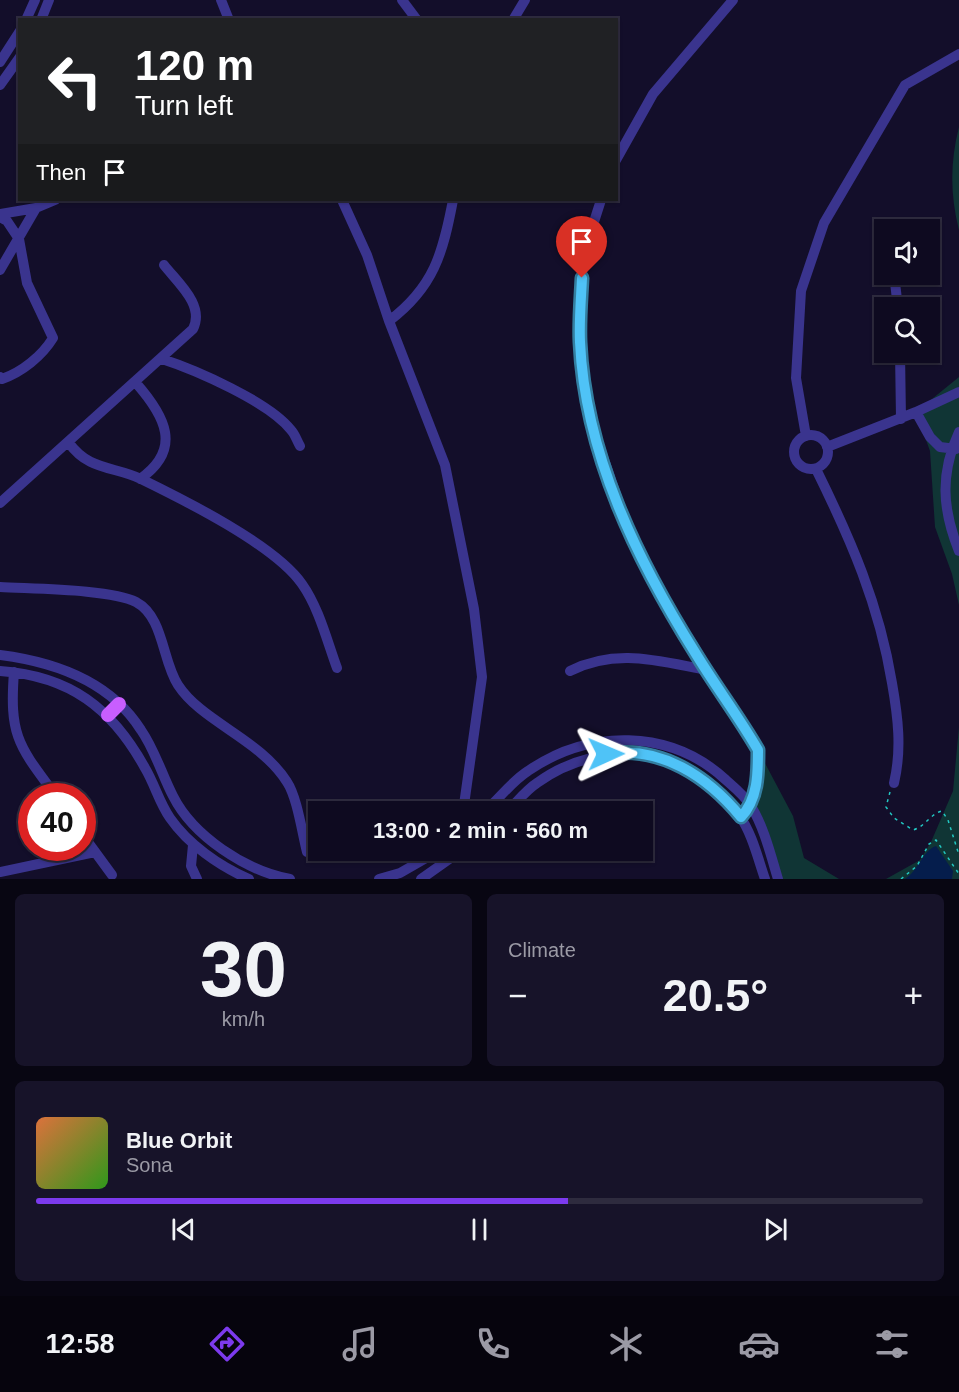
<!DOCTYPE html>
<meta charset="utf-8">
<style>
:root{--surface:#0e0a20;--page:#171329;--text:#f1f3f6;--muted:#9b9aa5;--line:#2e2b3e;--accent:#7c3aed}
body{margin:0;font-family:Helvetica,sans-serif;background:var(--page);color:var(--text);height:100vh;display:flex;flex-direction:column;font-size:22px;white-space:nowrap}
*{box-sizing:border-box;margin:0}
p{font-size:20px;color:var(--muted)}
.icon{flex:none;width:33px;height:33px;fill:none;stroke:currentColor;stroke-width:2;stroke-linecap:round;stroke-linejoin:round}
.map{position:relative;height:879px;overflow:hidden}
.drawer{display:flex;flex-direction:column;gap:15px;padding:15px;background:#080612;flex:1}
.drawer>*{flex:none}
.hud{position:absolute;left:18px;top:18px;width:600px;height:183px;border-radius:0px;box-shadow:0 2px 4px #0004,0 0 0 2px var(--line);background:#202124;color:#fff;overflow:hidden}
.fabs{position:absolute;left:874px;top:219px;display:grid;gap:12px}
.fabs a{display:grid;place-items:center;width:66px;height:66px;border-radius:0px;background:var(--surface);box-shadow:0 2px 4px #0004,0 0 0 2px var(--line);font-size:30px}
.speed{position:absolute;left:18px;top:783px;display:flex;gap:12px;font-size:30px;font-weight:700;text-align:center}
.speed>*{display:grid;place-content:center;width:78px;height:78px;border-radius:50%;background:var(--surface);box-shadow:0 2px 4px #0004,0 0 0 2px var(--line);line-height:1}
.speed .limit{border:9px solid #d22;background:#fff;color:#111}
.pin{position:absolute;display:grid;place-items:center;width:51px;height:51px;color:#fff;margin:-62px -26px;border-radius:50% 50% 50% 0;rotate:-45deg;box-shadow:0 0 6px #0007}
.pin .icon{rotate:45deg}
.me{position:absolute;width:66px;margin:-33px;rotate:89deg;stroke-linejoin:round;filter:drop-shadow(0 0 4px #0008)}
.turn{display:flex;align-items:center;gap:21px;height:126px;padding:0 18px;font-size:27px}
.turn .icon{width:78px;height:78px;stroke-width:2.5}
.turn b{display:block;font-size:42px;line-height:51px}
.then{display:flex;align-items:center;height:57px;padding:0 18px;background:#0003;gap:12px;font-size:22px}
.big{font-size:45px;font-weight:600;line-height:1.1}
.drawer .card{flex:1;display:flex;flex-direction:column;justify-content:center;gap:9px;min-width:0;padding:0 21px;border-radius:9px;background:var(--page)}
.drawer .dial{align-items:center;gap:0}
.dial b{font-size:78px;line-height:1}
.song{display:flex;align-items:center;gap:18px}
.cover{width:72px;height:72px;border-radius:9px;background:linear-gradient(135deg,hsl(20 70% 55%),hsl(110 70% 35%))}
.played{height:6px;border-radius:3px;background:linear-gradient(90deg,var(--accent) 60%,var(--line) 60%)}
.keys{display:flex;justify-content:space-around;direction:ltr}
.heat{display:flex;justify-content:space-between;align-items:center;font-size:33px;direction:ltr}
.drawer .tiles{flex:1;display:grid;gap:15px;grid-template-columns:1fr 1fr}
.card:last-child{grid-column:span 2}
.trip{position:absolute;left:308px;top:801px;width:345px;height:60px;border-radius:0px;background:var(--surface);box-shadow:0 2px 4px #0004,0 0 0 2px var(--line);font-weight:600;line-height:60px;text-align:center}
.menu{display:flex;height:96px;justify-content:space-around;align-items:center;background:#06040d;color:var(--muted)}
.menu .icon{width:42px;height:42px}
.menu .current{color:var(--accent)}
.menu b{font-size:27px;color:var(--text)}
.map>svg:first-child{display:block}
</style>
<div class="map">
<svg width="959" height="879" viewBox="0 0 959 879">
<rect width="100%" height="100%" fill="#130e2a"/>
<!-- green -->
<path fill="#103535" d="M 959,127 L 959,230 C 950,195 950,162 959,127 Z
M 959,377 L 959,605 L 952,574 L 935,527 L 930,451 L 916,412 Z
M 959,727 L 959,879 L 886,879 L 920,860 L 931,842 L 953,791 Z
M 758,750 L 793,816 L 804,858 L 839,879 L 778,879 L 751,806 Z"/>
<!-- water -->
<path fill="#051d4c" d="M 936,846 L 953,871 L 952,879 L 905,879 C 918,871 922,851 936,846 Z"/>
<g fill="none" stroke-linecap="round" stroke-linejoin="round">
<!-- path -->
<path stroke="#22c8c3" stroke-width="1.5" stroke-dasharray="3 4.5" stroke-linecap="butt" d="M 890,792 L 886,807 L 894,818 L 913,830 C 926,826 930,814 942,811 L 948,820 L 959,855
M 901,879 L 917,866 L 929,844 L 936,840 L 959,874"/>
<!-- minor -->
<path stroke="#3a348e" stroke-width="10" d="M 221,0 L 229,20
M 402,0 L 417,20
M 26,20 L 35,0
M 41,20 L 49,0
M 513,20 L 525,0
M 0,62 L 20,31
M 0,85 L 20,57
M 616,160 L 653,94 L 733,0
M 342,200 L 367,255 L 389,321 L 445,465 L 474,609 L 482,677 L 463,812
M 601,200 L 583,256 L 581,300 L 580,341 L 591,422 L 629,532 L 656,586 L 758,750 L 758,771 L 751,806
M 36,208 L 55,200
M 0,214 L 36,208 L 0,270
M 0,217 L 7,221 L 19,239 L 27,283 L 53,338 C 42,356 22,372 2,379 L 0,377
M 894,274 L 898,308
M 389,321 C 434,287 443,253 453,200
M 900,352 L 901,419
M 162,359 C 196,370 269,402 291,430 C 295,434 297,441 300,446
M 136,383 C 165,416 183,449 140,479
M 959,432 C 940,473 942,509 959,551
M794 452a17 17 0 1 1 34 0a17 17 0 1 1-34 0Z
M 806,436 L 796,378 L 801,291 L 824,223 L 905,85 L 959,54
M 69,443 C 89,471 114,466 141,479 C 184,500 275,545 302,584 C 319,608 327,641 337,668
M 827,447 L 916,412
M 956,449 L 940,447 L 930,437 L 916,412 L 959,392
M 816,469 C 851,540 879,604 892,683 C 898,717 902,749 894,783
M 0,503 L 193,329 C 205,305 178,283 164,265
M 0,587 C 31,589 111,589 136,602 C 164,617 162,661 178,685 C 202,722 260,739 287,782 C 297,797 302,832 307,852
M 0,655 C 55,662 110,681 141,730 C 155,750 162,775 173,796 C 193,836 246,871 290,879
M 0,671 C 70,676 112,708 145,768 C 155,785 159,802 170,818 C 188,844 219,866 249,879
M 570,671 C 617,648 657,661 707,670
M 14,672 C 9,737 19,746 56,796
M 484,812 C 499,799 512,781 528,771 C 589,729 670,728 726,780 C 734,787 745,796 751,806 C 764,827 771,856 778,879
M 507,812 C 517,802 526,790 537,783 C 603,735 692,748 739,815 C 752,833 758,859 765,879
M 82,834 L 112,875
M 193,845 L 191,866 L 197,879
M 0,872 L 95,852
M 379,879 L 400,873 L 440,850
M 421,879 L 462,850"/>
<!-- major -->
<path stroke="#c85eff" stroke-width="14" d="M 108,715 L 119,704"/>
</g>
<g fill="none" stroke-linecap="round" stroke-linejoin="round">
<defs>
<path id="route" d="M 582,278 C 581,299 579,321 580,342 C 585,454 637,560 696,654 C 716,687 739,717 758,750 C 758,774 758,799 741,817 C 708,777 661,745 606,754"/>
</defs>
<!-- route casing -->
<use href="#route" stroke="#337fa1" stroke-width="15"/>
<!-- route -->
<use href="#route" stroke="#4fc3f7" stroke-width="10"/>
</g>
</svg>
<div class="fabs">
<a><svg class="icon" aria-label="sound" viewBox="0 0 24 24"><path d="M4 9h4l5-4v14l-5-4H4zM17 9q2 3 0 6"/></svg></a>
<a><svg class="icon" aria-label="search" viewBox="0 0 24 24"><circle cx="10" cy="10" r="6"/><path d="M15 15l6 6"/></svg></a>
</div>
<div class="speed"><div class="limit">40</div></div>
<div class="pin" style="left:582px;top:278px;background:#d93025"><svg class="icon" aria-label="arrive" viewBox="0 0 24 24"><path d="M6 21V4h12l-3 4 3 4H6"/></svg></div>
<svg class="me" style="left:606px;top:754px" viewBox="-20 -20 40 40"><path d="M0-17L14 15 0 8-14 15z" fill="#4fc3f7" stroke="#fff" stroke-width="4"/></svg>
<div class="trip">13:00 · 2 min · 560 m</div>
<div class="hud">
<div class="turn"><svg class="icon" aria-label="left" viewBox="0 0 24 24"><path d="M17 20v-9H6M10 6l-5 5 5 5"/></svg><div><b>120 m</b>Turn left</div></div>
<div class="then">Then<svg class="icon" aria-label="arrive" viewBox="0 0 24 24"><path d="M6 21V4h12l-3 4 3 4H6"/></svg></div>
</div>
</div>
<section class="drawer">
<div class="tiles">
<div class="card dial"><b>30</b><p>km/h</p></div>
<div class="card"><p>Climate</p>
<div class="heat"><a>−</a><b class="big">20.5°</b><a>+</a></div>
</div>
<div class="card">
<div class="song"><i class="cover"></i><div><b>Blue Orbit</b><p>Sona</p></div></div>
<div class="played"></div>
<div class="keys"><svg class="icon" aria-label="previous" viewBox="0 0 24 24"><path d="M18 5L8 12l10 7zM5 5v14"/></svg><svg class="icon" aria-label="pause" viewBox="0 0 24 24"><path d="M8 5v14M16 5v14"/></svg><svg class="icon" aria-label="next" viewBox="0 0 24 24"><path d="M6 5l10 7-10 7zM19 5v14"/></svg></div>
</div>
</div>
</section>
<nav class="menu">
<b>12:58</b>
<svg class="icon current" aria-label="directions" viewBox="0 0 24 24"><path d="M12 3l9 9-9 9-9-9zM9 14v-3h6M13 9l2 2-2 2"/></svg>
<svg class="icon" aria-label="music" viewBox="0 0 24 24"><path d="M9 18V5l10-2v13"/><circle cx="6" cy="18" r="3"/><circle cx="16" cy="16" r="3"/></svg>
<svg class="icon" aria-label="phone" viewBox="0 0 24 24"><path d="M5 4h4l2 5-3 2q2 4 5 5l2-3 5 2v4C11 20 4 13 5 4z"/></svg>
<svg class="icon" aria-label="climate" viewBox="0 0 24 24"><path d="M12 3v18M4 7l16 10M4 17L20 7"/></svg>
<svg class="icon" aria-label="car" viewBox="0 0 24 24"><path d="M5 17H2v-5l4-1 3-4h7l3 4 3 1v5h-3M9 17h6M6 11h13"/><circle cx="7" cy="17" r="2"/><circle cx="17" cy="17" r="2"/></svg>
<svg class="icon" aria-label="filters" viewBox="0 0 24 24"><path d="M4 7h16M4 17h16"/><circle cx="9" cy="7" r="2"/><circle cx="15" cy="17" r="2"/></svg>
</nav>
